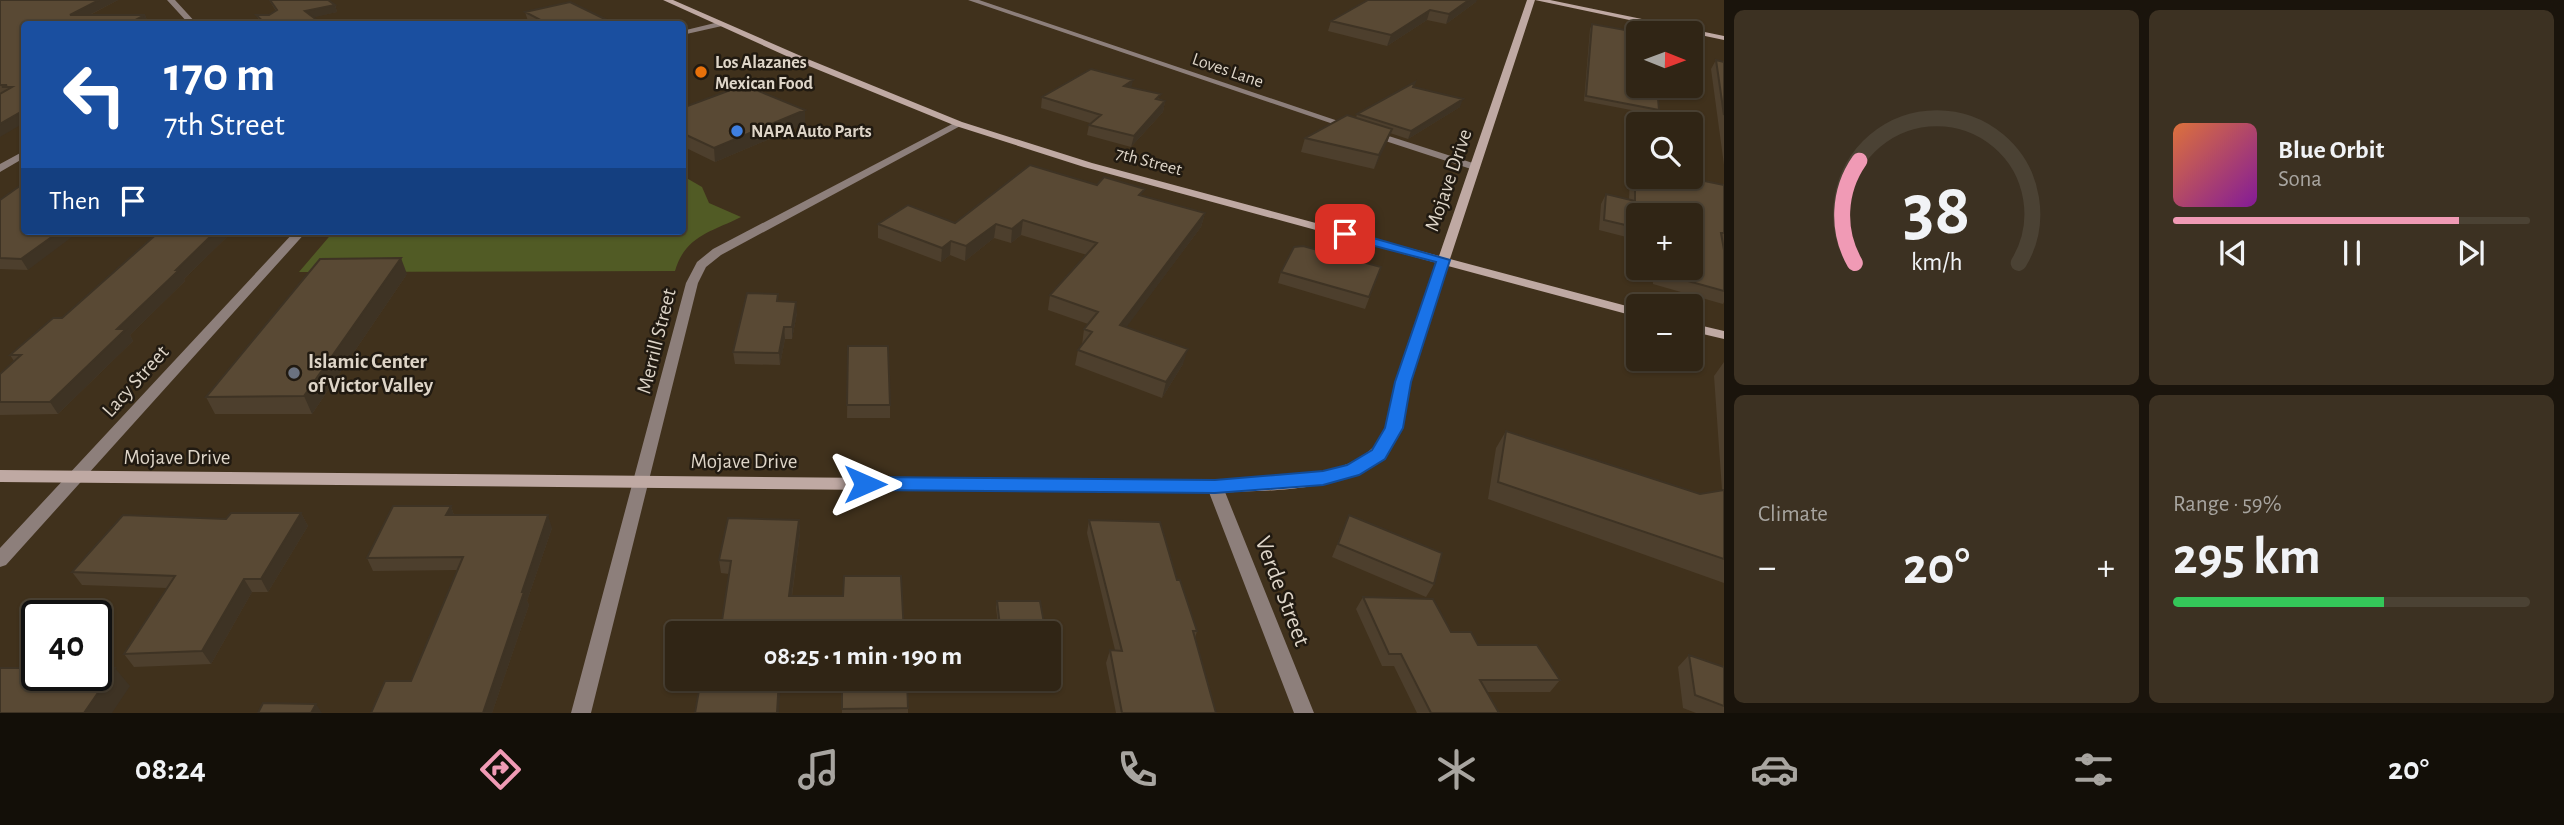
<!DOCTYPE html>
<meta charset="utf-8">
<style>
:root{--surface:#302515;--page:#3c3122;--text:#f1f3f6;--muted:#a8a5a0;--line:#4b4234;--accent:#f09ab5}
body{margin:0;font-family:"Alegreya Sans",sans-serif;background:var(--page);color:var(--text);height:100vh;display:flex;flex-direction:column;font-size:26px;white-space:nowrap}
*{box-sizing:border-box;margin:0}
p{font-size:23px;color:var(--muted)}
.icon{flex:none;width:38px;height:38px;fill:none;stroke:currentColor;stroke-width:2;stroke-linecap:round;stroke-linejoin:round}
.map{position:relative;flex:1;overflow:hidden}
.drawer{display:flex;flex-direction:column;gap:10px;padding:10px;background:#1a140c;width:840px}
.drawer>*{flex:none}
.hud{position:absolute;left:21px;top:21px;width:665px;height:214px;border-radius:7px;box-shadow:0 2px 5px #0004,0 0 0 2px var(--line);background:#1a4fa0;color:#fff;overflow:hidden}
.needle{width:46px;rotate:91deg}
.controls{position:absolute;left:1626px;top:21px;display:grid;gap:14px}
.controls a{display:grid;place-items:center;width:77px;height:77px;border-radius:7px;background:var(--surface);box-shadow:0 2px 5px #0004,0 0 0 2px var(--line);font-size:35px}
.speed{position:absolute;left:21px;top:600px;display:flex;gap:14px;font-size:35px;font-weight:700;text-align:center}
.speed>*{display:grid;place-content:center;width:91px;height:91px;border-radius:50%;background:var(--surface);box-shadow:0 2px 5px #0004,0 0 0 2px var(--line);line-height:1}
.speed .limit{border:4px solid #111;border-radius:10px;background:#fff;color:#111}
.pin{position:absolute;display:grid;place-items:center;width:60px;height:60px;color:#fff;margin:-30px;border-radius:14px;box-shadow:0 4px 10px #0006}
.me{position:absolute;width:77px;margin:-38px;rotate:90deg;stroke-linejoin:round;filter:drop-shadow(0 0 5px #0008)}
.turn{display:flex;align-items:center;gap:24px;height:147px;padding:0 28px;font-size:32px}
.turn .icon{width:91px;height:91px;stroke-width:2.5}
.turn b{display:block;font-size:49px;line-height:60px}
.then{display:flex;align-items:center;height:66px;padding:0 28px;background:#0003;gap:14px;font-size:26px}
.big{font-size:52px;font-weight:600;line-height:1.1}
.drawer .widget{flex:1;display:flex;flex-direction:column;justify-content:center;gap:10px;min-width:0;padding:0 24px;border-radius:10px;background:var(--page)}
.drawer .dial{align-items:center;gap:0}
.dial svg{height:182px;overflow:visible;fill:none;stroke:var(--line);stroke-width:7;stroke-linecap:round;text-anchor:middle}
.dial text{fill:var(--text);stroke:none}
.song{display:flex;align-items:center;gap:21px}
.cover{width:84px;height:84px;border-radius:10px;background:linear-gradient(135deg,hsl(20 70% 55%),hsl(290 70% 35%))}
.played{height:7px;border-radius:4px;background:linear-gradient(90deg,var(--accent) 80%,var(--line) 80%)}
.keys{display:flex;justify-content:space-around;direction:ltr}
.heat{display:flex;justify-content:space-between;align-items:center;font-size:38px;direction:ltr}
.charge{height:10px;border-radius:5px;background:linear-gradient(90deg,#34c759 59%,var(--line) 0)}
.drawer .tiles{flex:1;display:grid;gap:10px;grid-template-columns:repeat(2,1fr)}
.trip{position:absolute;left:665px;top:621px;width:396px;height:70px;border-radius:7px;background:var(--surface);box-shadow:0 2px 5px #0004,0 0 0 2px var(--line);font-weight:600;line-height:70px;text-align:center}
.tabs{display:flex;height:112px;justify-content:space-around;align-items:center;background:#130f08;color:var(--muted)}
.tabs .icon{width:49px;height:49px}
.tabs .current{color:var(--accent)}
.tabs b{font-size:32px;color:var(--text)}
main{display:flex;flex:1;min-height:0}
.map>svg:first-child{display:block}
</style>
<main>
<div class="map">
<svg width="1724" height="713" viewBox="0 0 1724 713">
<rect width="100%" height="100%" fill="#40311c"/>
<!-- green -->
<path fill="#515b25" d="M 683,176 L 702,187 L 709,203 L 741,217 C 711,232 685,236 675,271 L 299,272 L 334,231 L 682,231 Z"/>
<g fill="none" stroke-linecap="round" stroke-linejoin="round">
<!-- street -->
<path fill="#8d7f7b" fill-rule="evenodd" d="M 167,0 L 175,0 L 197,24 L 189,24 Z
M 968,0 L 979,0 L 1356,127 L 1348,129 Z
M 719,22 L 722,22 L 722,26 L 682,35 L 682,31 Z
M 956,122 L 964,124 L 721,255 L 706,267 L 698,283 L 591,713 L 571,713 L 686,283 L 697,262 L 713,249 Z
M 1370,130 L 1479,165 L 1480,167 L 1479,169 L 1471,169 L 1367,135 L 1365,133 Z
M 24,151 L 24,158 L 0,172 L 0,164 Z
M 295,231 L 307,231 L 6,565 L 0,567 L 0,548 Z
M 1215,481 L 1221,483 L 1223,487 L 1314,713 L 1294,713 L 1207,487 L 1209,483 Z"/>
<!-- secondary -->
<path fill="#bfa9a3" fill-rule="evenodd" d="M 663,0 L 673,0 L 810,60 L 962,122 L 1092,163 L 1439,256 L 1527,0 L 1535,0 L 1450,259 L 1638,309 L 1638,317 L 1448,266 C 1436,304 1420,343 1410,382 C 1406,397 1408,415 1401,429 C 1371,496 1276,489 1215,493 L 0,482 L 0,470 L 1215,481 C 1266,478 1362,484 1387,428 C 1393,413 1392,395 1396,380 C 1408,340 1423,302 1437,263 L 1084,167 L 956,126 L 804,64 Z
M 1535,0 L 1550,0 L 1724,36 L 1724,40 Z
M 1690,323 L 1724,331 L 1724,339 L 1690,331 Z"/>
</g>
<!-- wall -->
<path fill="#4d3f2d" d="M 0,0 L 118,0 L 90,15 L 145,15 L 148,23 L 24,24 L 0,137 Z
M 269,0 L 328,0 L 335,5 L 337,12 L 313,17 L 322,24 L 261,24 L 256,15 L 269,15 L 276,11 Z
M 1476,2 L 1446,24 L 1427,20 L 1387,46 L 1328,31 L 1331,21 Z
M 525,12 L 615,24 L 529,24 Z
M 1592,24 L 1659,110 L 1657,115 L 1584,101 L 1590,29 Z
M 1716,60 L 1724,62 L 1724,165 L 1711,69 Z
M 1132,87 L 1165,101 L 1163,112 L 1131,147 L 1087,135 L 1089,125 L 1090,123 L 1041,108 L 1042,97 Z
M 1413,88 L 1460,107 L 1408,139 L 1390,133 L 1374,169 L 1301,152 L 1305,138 L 1356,118 L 1357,114 Z
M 682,108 L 805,124 L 715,162 L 682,146 Z
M 1635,166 L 1724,185 L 1724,302 L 1723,304 L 1653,284 L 1652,268 L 1690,268 L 1690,215 L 1638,215 L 1638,240 L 1599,230 L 1601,204 L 1606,194 L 1629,199 L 1630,176 Z
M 1097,185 L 1205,213 L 1201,227 L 1126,327 L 1183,364 L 1162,398 L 1075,365 L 1078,350 L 1082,345 L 1084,329 L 1088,324 L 1048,310 L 1050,295 L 1087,255 L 1021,235 L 1011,243 L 994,238 L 965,261 L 950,255 L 941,262 L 878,238 L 878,224 L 955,223 Z
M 0,200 L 28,270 L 0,269 Z
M 160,231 L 233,231 L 184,279 L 185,281 L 130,335 L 133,341 L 58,414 L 0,415 L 0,374 L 14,361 L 10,355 L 62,318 Z
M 1381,267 L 1365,309 L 1278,283 L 1281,272 Z
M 407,274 L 312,414 L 215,414 L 206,397 Z
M 779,301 L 797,313 L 792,339 L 785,339 L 780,365 L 735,364 L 733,352 Z
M 848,346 L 890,405 L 890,418 L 847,418 Z
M 1724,362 L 1724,583 L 1488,499 L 1496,448 L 1506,431 L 1700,494 L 1722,490 L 1714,376 Z
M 451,506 L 454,515 L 552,528 L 527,601 L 529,605 L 492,713 L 371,713 L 411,681 L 457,570 L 373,571 L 367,558 Z
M 301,513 L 308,526 L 268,592 L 252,592 L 211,664 L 134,667 L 124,654 L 167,588 L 82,585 L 72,572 L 226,519 Z
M 1349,515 L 1434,584 L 1426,597 L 1332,557 Z
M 799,520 L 800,533 L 792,596 L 904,634 L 720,634 L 729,574 L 721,573 L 719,560 Z
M 1089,520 L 1177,580 L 1197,631 L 1195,638 L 1216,713 L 1116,713 L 1106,663 L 1110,650 L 1115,650 L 1087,533 Z
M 1363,597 L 1451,632 L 1560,680 L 1550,692 L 1487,692 L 1499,713 L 1417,713 L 1394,666 L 1382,666 L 1356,609 Z
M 997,601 L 1046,634 L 999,634 L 996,607 Z
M 1689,655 L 1724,667 L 1724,713 L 1696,713 L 1683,708 L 1678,667 Z
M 842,679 L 908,708 L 908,713 L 842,713 Z"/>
<!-- shaded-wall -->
<path fill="#3e3324" d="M 99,0 L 118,0 L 74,23 L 70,15 Z
M 1469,0 L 1477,0 L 1476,2 L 1446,24 L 1449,14 Z
M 335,5 L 337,12 L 307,19 L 305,11 Z
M 1430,10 L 1427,20 L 1387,46 L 1391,35 Z
M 145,15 L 148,23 L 146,24 L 128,24 Z
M 1133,80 L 1131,90 L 1124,86 Z
M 1463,99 L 1460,107 L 1408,139 L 1411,131 Z
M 1165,101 L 1163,112 L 1131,147 L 1134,136 Z
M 24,110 L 24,123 L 0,137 L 0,124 Z
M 805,110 L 805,124 L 715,162 L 714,148 Z
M 1392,129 L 1387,143 L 1374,169 L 1379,155 Z
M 1205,213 L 1201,227 L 1117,340 L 1120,325 Z
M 1023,220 L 1021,235 L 1011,243 L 1012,229 Z
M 996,224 L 994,238 L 965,261 L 966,246 Z
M 60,231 L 80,231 L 28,270 L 21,259 Z
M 216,231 L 233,231 L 184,279 L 185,281 L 130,335 L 133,341 L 58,414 L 50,402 L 117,329 L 176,270 Z
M 951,241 L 950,255 L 941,262 L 942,248 Z
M 401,258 L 407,274 L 312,414 L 304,396 Z
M 796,302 L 797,313 L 792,339 L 792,327 Z
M 784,327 L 785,339 L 780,365 L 779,353 Z
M 1188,349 L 1183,364 L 1162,398 L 1166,382 Z
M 451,506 L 455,519 L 446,515 Z
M 301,513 L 308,526 L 268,592 L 261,579 Z
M 548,515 L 552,528 L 527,601 L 529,605 L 492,713 L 483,713 L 522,592 Z
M 799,520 L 800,533 L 790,609 L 789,596 Z
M 244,579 L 252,592 L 211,664 L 202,651 Z
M 115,668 L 130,686 L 112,713 L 84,713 Z
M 779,679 L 781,679 L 779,713 L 777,713 Z
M 316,704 L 322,713 L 311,713 Z"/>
<!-- building -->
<path fill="#594934" stroke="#3e3324" stroke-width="2" d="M 0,0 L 99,0 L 70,15 L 145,15 L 128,24 L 24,24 L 24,110 L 0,124 L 0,94 L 12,87 L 2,87 L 7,85 L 0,85 Z
M 270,0 L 328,0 L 335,5 L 305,11 L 322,24 L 266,24 L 256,15 L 269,15 L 277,10 Z
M 1368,0 L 1469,0 L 1449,14 L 1430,10 L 1391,35 L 1331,21 Z
M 570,2 L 615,24 L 548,24 L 525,12 Z
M 1592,24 L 1642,33 L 1638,33 L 1638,86 L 1657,86 L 1659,110 L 1586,96 Z
M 1716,60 L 1724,62 L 1724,115 Z
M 1091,69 L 1133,80 L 1124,86 L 1161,94 L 1156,99 L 1165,101 L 1134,136 L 1089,125 L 1101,115 L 1042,97 Z
M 1415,82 L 1413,87 L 1463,99 L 1411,131 L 1357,114 Z
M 744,85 L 805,110 L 714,148 L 682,133 L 682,119 L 685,118 L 682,117 L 682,108 Z
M 1347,115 L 1392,129 L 1379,155 L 1305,138 Z
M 1030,165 L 1097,185 L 1104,177 L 1145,189 L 1139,195 L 1205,213 L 1120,325 L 1188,349 L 1166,382 L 1078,350 L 1092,332 L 1084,329 L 1098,312 L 1050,295 L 1097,243 L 1023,220 L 1012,229 L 996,224 L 966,246 L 951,241 L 942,248 L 878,224 L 908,205 L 955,223 Z
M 1635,166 L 1638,167 L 1638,177 L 1685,177 L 1724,185 L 1724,233 L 1721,233 L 1724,250 L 1724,291 L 1659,273 L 1659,268 L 1690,268 L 1690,215 L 1638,215 L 1638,228 L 1604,220 L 1606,194 L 1635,201 Z
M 24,183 L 24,231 L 60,231 L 21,259 L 0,258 L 0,200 Z
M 160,231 L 216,231 L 176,270 L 179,270 L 117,329 L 126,329 L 50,402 L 0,402 L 0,374 L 21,355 L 10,355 L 53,318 L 62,318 Z
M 1303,246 L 1381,267 L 1369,297 L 1281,272 L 1294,247 Z
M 401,258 L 304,396 L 206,397 L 320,259 Z
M 747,293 L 778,294 L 777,301 L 796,302 L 792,327 L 784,327 L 779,353 L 733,352 Z
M 848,346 L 888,346 L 890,405 L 847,405 Z
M 1506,431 L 1700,494 L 1724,490 L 1724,559 L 1498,482 Z
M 393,506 L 451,506 L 446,515 L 548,515 L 522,592 L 524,592 L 483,713 L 371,713 L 385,681 L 411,681 L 463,557 L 367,558 Z
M 231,513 L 301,513 L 261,579 L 244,579 L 202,651 L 124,654 L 175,576 L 72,572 L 123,515 L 226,519 Z
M 1349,515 L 1442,553 L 1434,584 L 1338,544 Z
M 728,518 L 799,520 L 789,596 L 843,596 L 844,576 L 901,576 L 904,634 L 843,634 L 843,626 L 783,626 L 783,634 L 720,634 L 731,561 L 719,560 Z
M 1089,520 L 1160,522 L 1177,580 L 1180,580 L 1197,631 L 1193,631 L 1216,713 L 1122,713 L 1110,650 L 1122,651 Z
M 1363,597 L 1433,599 L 1451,632 L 1471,632 L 1478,645 L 1537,645 L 1560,680 L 1480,680 L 1499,713 L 1431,713 L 1401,654 L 1389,654 Z
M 997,601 L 1040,601 L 1046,634 L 1001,634 Z
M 1689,655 L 1724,667 L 1724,706 L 1695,695 Z
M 0,668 L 37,668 L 37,676 L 96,676 L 96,668 L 115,668 L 84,713 L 0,713 Z
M 701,679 L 779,679 L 777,713 L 695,713 Z
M 842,679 L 907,679 L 908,708 L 842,709 Z
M 263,703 L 316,704 L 311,713 L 258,713 Z"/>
<!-- route -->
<path fill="#1a73e8" stroke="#114b97" stroke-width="2" d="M 1345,230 L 1450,260 L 1411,382 L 1403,428 L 1385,459 L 1359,475 L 1323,485 L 1215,493 L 865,490 L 856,484 L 865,477 L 1215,480 L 1323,471 L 1347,465 L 1372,450 L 1385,428 L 1395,382 L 1436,262 L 1340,237 L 1338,234 Z"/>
<!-- markers -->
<circle fill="#e8710a" stroke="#211a11" stroke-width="2.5" cx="701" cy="72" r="7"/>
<circle fill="#3f7fe0" stroke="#211a11" stroke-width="2.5" cx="737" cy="131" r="7"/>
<circle fill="#6b7280" stroke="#211a11" stroke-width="2.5" cx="294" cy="373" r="7"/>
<g text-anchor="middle" stroke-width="5" stroke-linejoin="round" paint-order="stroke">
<!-- far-poi labels -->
<g font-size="18" font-weight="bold" fill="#ded5c8" stroke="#211a11" text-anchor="start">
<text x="715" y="68">Los Alazanes<tspan x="715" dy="21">Mexican Food</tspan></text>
<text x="751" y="137">NAPA Auto Parts</text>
</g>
<!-- far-street labels -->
<g font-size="18" fill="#ded5c8" stroke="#211a11">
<text transform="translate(1228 70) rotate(19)" y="6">Loves Lane</text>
<text transform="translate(1149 161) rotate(15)" y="6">7th Street</text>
</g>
<!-- street labels -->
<g font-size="21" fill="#ded5c8" stroke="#211a11">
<text transform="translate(1448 180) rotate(-71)" y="7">Mojave Drive</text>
<text transform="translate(656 341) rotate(-76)" y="7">Merrill Street</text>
<text transform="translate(135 381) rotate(-48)" y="7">Lacy Street</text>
<text x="177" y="464">Mojave Drive</text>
<text x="744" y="468">Mojave Drive</text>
</g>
<!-- poi labels -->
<g font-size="21" font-weight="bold" fill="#ded5c8" stroke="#211a11" text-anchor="start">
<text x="308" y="368">Islamic Center<tspan x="308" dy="24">of Victor Valley</tspan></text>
</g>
<!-- near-street labels -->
<g font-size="24" fill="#ded5c8" stroke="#211a11">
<text transform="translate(1283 591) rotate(69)" y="8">Verde Street</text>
</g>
</g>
</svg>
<div class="controls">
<a><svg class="needle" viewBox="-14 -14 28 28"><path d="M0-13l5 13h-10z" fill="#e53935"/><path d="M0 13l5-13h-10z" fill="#a8a5a0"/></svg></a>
<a><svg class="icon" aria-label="search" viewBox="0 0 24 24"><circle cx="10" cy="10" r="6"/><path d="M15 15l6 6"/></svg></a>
<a>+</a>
<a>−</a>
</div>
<div class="speed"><div class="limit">40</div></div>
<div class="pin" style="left:1345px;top:234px;background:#d93025"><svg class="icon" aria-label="arrive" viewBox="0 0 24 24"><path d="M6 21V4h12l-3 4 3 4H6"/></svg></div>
<svg class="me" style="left:865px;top:484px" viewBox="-20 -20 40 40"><path d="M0-17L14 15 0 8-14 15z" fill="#1a73e8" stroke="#fff" stroke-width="4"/></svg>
<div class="trip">08:25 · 1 min · 190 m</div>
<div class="hud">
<div class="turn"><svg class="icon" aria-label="left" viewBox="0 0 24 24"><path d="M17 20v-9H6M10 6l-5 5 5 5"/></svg><div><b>170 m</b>7th Street</div></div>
<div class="then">Then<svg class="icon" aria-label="arrive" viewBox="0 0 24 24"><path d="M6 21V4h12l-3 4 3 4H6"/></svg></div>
</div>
</div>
<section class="drawer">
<div class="tiles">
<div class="widget dial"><svg viewBox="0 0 100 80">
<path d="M14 69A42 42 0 1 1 86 69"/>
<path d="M14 69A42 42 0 0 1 16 24" stroke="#f09ab5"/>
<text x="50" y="56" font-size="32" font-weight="700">38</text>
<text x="50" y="72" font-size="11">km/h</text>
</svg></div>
<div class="widget">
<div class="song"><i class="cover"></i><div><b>Blue Orbit</b><p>Sona</p></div></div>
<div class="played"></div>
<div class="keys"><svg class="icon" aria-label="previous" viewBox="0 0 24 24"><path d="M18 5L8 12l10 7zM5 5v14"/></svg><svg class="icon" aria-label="pause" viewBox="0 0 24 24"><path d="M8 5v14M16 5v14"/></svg><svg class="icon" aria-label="next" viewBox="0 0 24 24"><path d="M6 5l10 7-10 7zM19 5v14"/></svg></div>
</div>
<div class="widget"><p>Climate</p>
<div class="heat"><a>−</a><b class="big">20°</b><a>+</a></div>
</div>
<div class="widget"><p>Range · 59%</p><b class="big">295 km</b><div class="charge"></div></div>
</div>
</section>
</main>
<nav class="tabs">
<b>08:24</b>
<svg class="icon current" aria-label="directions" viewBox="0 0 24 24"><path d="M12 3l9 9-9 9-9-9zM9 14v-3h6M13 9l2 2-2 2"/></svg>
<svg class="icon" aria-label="music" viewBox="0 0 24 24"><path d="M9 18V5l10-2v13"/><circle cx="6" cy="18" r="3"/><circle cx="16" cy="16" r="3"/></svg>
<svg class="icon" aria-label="phone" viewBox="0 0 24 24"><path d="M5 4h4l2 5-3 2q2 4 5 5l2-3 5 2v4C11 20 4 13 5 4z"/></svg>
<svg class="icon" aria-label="climate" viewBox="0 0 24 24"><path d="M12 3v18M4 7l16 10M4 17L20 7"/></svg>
<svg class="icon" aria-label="car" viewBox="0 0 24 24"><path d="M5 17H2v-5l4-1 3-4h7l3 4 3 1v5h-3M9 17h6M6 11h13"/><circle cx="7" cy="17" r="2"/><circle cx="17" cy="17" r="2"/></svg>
<svg class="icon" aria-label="filters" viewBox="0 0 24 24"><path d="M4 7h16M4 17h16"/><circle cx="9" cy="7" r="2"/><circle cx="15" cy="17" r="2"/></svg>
<b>20°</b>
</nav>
